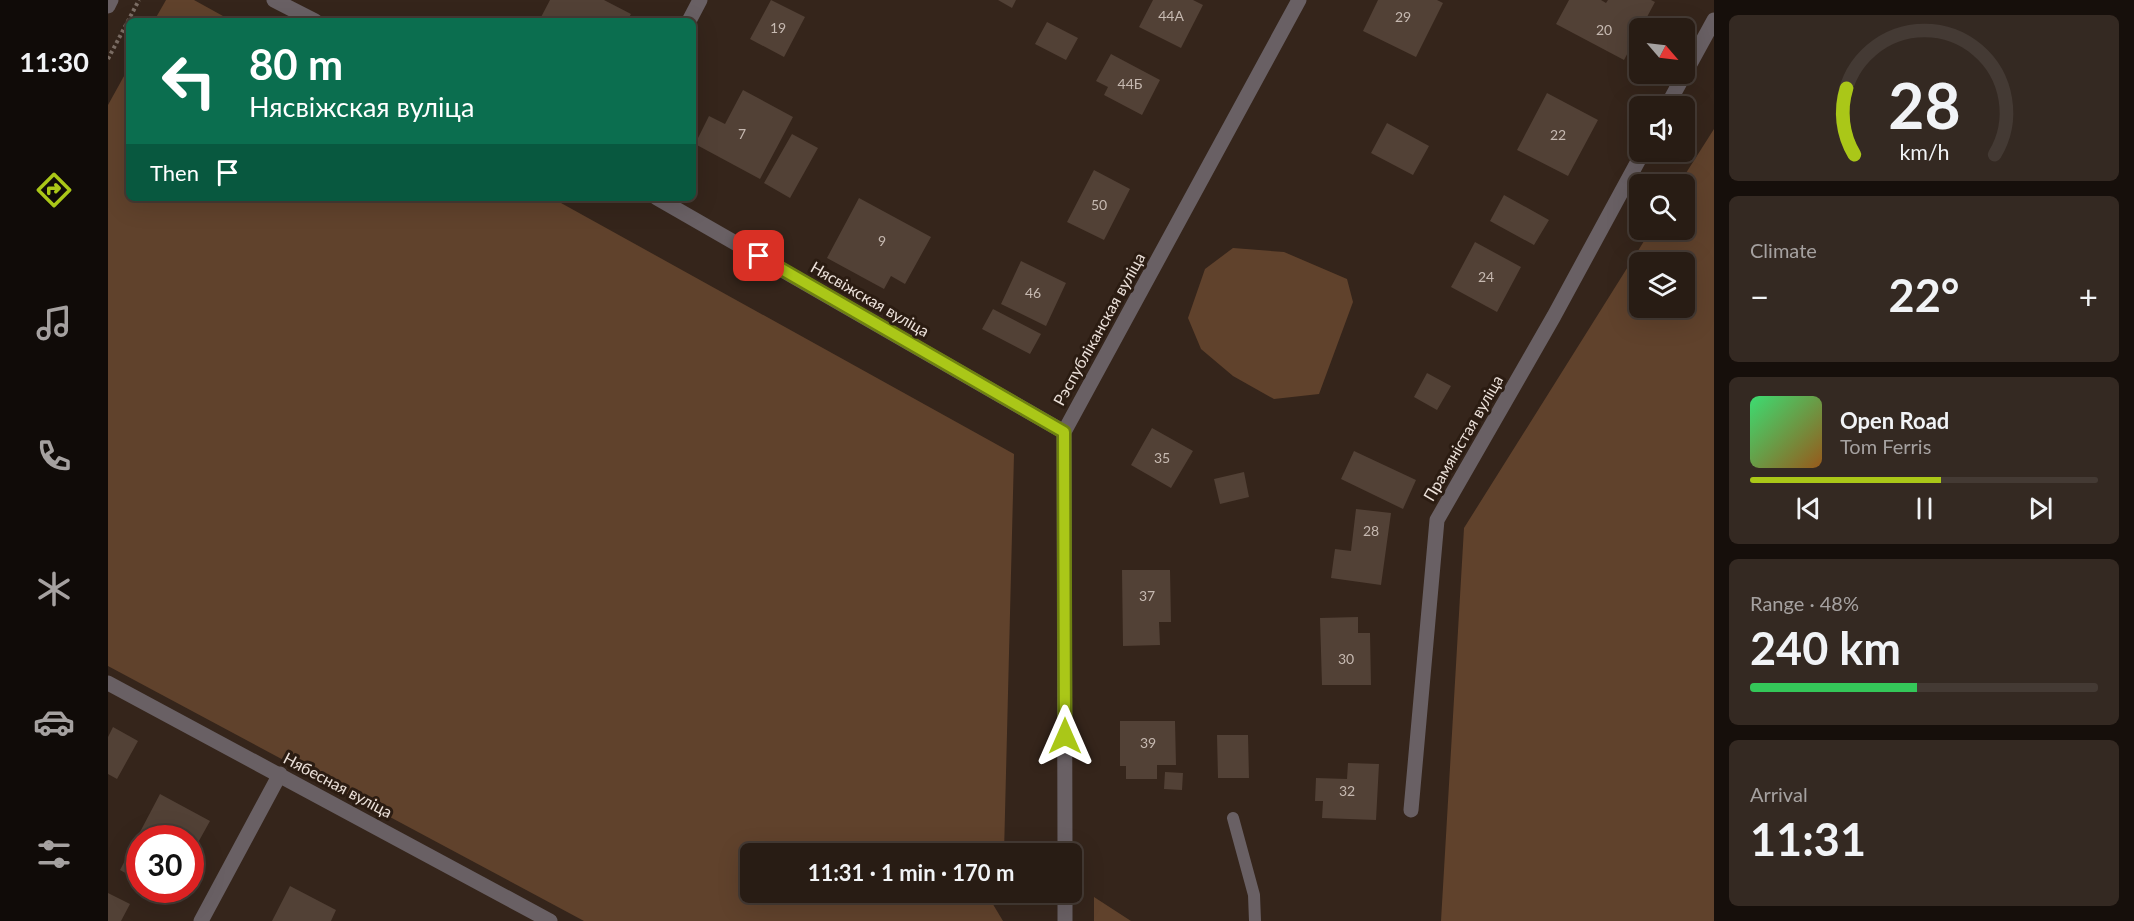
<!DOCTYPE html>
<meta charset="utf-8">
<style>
:root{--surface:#281c14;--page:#342922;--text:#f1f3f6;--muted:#a5a1a0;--line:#443a34;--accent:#aac718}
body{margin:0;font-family:Lato,sans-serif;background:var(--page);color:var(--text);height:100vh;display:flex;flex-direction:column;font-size:22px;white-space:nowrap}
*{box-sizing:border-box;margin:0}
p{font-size:20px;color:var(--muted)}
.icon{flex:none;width:33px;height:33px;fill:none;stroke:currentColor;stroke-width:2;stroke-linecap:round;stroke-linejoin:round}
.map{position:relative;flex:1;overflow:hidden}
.side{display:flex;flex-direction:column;gap:15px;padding:15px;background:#160f0b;width:420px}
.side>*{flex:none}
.hud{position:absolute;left:18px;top:18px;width:570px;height:183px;border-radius:9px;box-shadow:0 6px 24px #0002,0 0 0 2px var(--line);background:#0b6e4f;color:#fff;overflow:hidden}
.needle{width:39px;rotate:118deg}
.controls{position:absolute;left:1521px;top:18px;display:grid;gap:12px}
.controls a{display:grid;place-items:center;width:66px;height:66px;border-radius:9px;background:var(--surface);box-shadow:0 6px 24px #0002,0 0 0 2px var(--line);font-size:30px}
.speed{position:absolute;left:18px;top:825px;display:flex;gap:12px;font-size:30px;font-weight:700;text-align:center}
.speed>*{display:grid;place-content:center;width:78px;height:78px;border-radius:50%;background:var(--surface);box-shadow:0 6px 24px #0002,0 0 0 2px var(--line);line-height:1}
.speed .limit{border:9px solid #d22;background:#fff;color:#111}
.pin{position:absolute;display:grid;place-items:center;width:51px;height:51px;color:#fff;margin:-26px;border-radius:12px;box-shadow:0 3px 9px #0006}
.me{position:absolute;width:66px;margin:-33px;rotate:0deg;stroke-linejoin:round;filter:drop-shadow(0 0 4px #0008)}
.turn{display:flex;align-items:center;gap:21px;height:126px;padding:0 24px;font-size:27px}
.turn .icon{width:78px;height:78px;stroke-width:2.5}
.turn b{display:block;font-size:42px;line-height:51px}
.then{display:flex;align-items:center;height:57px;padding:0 24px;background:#0003;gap:12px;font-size:22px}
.big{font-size:45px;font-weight:700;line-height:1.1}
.side .card{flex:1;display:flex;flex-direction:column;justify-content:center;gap:9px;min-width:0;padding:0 21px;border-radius:9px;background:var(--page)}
.side .dial{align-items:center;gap:0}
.dial svg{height:156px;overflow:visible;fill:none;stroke:var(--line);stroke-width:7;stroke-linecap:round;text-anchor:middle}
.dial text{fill:var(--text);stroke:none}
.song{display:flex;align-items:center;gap:18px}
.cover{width:72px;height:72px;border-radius:9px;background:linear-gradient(135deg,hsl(140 70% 55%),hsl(30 70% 35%))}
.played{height:6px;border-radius:3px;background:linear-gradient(90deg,var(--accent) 55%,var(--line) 55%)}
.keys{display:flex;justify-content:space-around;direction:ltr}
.heat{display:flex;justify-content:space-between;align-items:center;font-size:33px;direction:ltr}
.charge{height:9px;border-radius:4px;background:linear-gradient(90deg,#34c759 48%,var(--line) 0)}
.trip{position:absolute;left:632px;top:843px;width:342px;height:60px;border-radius:9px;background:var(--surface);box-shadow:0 6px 24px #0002,0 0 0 2px var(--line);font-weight:700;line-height:60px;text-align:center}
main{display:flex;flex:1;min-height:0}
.menu{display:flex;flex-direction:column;width:108px;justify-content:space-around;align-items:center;background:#100b08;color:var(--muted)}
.menu .icon{width:42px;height:42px}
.menu .active{color:var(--accent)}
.menu b{font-size:27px;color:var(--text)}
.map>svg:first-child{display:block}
</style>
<main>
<nav class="menu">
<b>11:30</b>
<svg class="icon active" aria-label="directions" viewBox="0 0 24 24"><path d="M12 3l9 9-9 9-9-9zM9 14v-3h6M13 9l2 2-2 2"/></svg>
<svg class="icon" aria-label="music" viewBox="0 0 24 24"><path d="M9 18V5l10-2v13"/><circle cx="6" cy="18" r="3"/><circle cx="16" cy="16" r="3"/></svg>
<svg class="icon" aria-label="phone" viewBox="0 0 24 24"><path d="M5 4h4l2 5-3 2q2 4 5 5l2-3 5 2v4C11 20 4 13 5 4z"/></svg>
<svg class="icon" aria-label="climate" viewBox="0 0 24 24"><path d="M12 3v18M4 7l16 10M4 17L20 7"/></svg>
<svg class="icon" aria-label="car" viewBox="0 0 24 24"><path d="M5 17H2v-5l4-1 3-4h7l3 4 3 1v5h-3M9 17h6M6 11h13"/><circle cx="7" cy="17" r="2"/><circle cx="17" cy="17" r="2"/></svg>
<svg class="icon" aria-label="filters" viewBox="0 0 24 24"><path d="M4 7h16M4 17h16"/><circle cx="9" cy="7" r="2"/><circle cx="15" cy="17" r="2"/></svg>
</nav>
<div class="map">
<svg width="1606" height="921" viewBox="0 0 1606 921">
<rect width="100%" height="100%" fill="#35251b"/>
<!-- green -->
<path fill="#60422c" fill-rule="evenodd" d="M 58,0 L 86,0 L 124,21 L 46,21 Z
M 21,67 L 21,198 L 444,198 L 906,454 L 896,853 L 642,854 L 642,892 L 887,893 L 883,901 L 895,921 L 476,921 L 0,666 L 0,105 Z
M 1606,129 L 1606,921 L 1333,921 L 1356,528 L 1543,230 L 1576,230 L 1576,184 L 1571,184 ZM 1576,262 L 1576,308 L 1532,308 L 1532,262 Z
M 1125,248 L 1176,252 L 1239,279 L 1245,302 L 1211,394 L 1166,399 L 1125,376 L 1093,349 L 1080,318 L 1097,269 Z
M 986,897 L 1023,921 L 986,921 Z"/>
<!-- building -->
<path fill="#524136" d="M 442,0 L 496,0 L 523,14 L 519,21 L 431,21 Z
M 663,0 L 697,17 L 676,57 L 642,39 Z
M 890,0 L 908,0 L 904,8 Z
M 1045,0 L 1085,0 L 1095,5 L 1073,48 L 1031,27 Z
M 1270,0 L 1329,0 L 1335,3 L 1308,57 L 1255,31 Z
M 1461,0 L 1493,0 L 1498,3 L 1500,0 L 1543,0 L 1547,2 L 1516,60 L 1448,24 Z
M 939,22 L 970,38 L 958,60 L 927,44 Z
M 1003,54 L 1052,80 L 1034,115 L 996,95 L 1000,87 L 988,81 Z
M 635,90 L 685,117 L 652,179 L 587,144 L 601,116 L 617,124 Z
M 1439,93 L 1490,120 L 1460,176 L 1409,150 Z
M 1279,123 L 1321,146 L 1305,175 L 1263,153 Z
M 684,134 L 710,148 L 682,198 L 656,183 Z
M 986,170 L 1022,189 L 996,240 L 959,222 Z
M 1396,195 L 1441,220 L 1426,245 L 1382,221 Z
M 751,198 L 823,237 L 797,284 L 783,276 L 776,289 L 719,258 Z
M 1367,242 L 1413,267 L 1389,312 L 1343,287 Z
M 913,261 L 958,283 L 938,326 L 893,304 Z
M 885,309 L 933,334 L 922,354 L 874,329 Z
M 1319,373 L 1343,386 L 1329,410 L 1306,397 Z
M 1044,428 L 1085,451 L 1063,488 L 1023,465 Z
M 1246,451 L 1308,480 L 1295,509 L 1233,479 Z
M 1136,472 L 1141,497 L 1112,504 L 1106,479 Z
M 1248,509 L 1283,513 L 1273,585 L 1223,578 L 1227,549 L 1243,551 Z
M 1014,570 L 1062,570 L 1063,622 L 1051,622 L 1052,645 L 1015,646 Z
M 1250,617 L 1250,633 L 1262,633 L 1263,685 L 1214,685 L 1212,618 Z
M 1012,721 L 1067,721 L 1068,765 L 1049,765 L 1049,779 L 1018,779 L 1018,766 L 1012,766 Z
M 5,727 L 30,741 L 9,779 L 0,774 L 0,737 Z
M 1109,735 L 1140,735 L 1141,778 L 1110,778 Z
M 1240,763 L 1271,764 L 1268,820 L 1214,818 L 1215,801 L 1207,801 L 1208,778 L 1239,779 Z
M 1057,772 L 1075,773 L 1074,790 L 1056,789 Z
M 52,794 L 102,821 L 82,857 L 82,838 L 32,838 L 32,881 L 12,870 Z
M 182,886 L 228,910 L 223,921 L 164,921 Z
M 48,890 L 65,890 L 62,897 Z
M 0,893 L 22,904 L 13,921 L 0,921 Z"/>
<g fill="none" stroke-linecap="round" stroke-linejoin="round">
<!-- path -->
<path stroke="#7c6e65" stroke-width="4" stroke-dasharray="3 3" stroke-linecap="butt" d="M 0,59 L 31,0"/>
<!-- service -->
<path stroke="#696064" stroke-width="12" d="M 1125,818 L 1146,895 L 1147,921"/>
<!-- minor -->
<path stroke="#696064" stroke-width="15" d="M 166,0 L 207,21
M 581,21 L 592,0
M 1559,106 L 1606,20
M 549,198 L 956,432
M 0,683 L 442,921
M 1303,810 L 1329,520 L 1446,316 L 1535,152
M 957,854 L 956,432 L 1191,0
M 957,892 L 957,921
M 93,921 L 172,774"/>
<!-- tertiary -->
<path stroke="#696064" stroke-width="15" d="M 0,6 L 3,0"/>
</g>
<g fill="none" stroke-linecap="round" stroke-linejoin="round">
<defs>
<path id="route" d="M 651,256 L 956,432 L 957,736"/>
</defs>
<!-- route casing -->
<use href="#route" stroke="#6e8110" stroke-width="15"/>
<!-- route -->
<use href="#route" stroke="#aac718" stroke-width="10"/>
</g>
<g text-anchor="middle" stroke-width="6" stroke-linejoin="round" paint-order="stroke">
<!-- number labels -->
<g font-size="14" fill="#c6b9b1">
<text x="1063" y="21">44А</text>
<text x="1295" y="22">29</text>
<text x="670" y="33">19</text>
<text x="1496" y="35">20</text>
<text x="1022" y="89">44Б</text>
<text x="634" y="139">7</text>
<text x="1450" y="140">22</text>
<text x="991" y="210">50</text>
<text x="774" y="246">9</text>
<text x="1378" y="282">24</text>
<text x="925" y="298">46</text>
<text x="1054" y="463">35</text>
<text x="1263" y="536">28</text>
<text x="1039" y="601">37</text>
<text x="1238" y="664">30</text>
<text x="1040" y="748">39</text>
<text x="1239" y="796">32</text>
</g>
<!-- street labels -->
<g font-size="16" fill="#ece1da" stroke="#2b1c12">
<text transform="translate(762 299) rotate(30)" y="6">Нясвіжская вуліца</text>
<text transform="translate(991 329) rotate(-61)" y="6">Рэспубліканская вуліца</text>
<text transform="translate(1355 438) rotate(-60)" y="6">Прамяністая вуліца</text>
<text transform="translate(230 785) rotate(28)" y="6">Нябесная вуліца</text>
</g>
</g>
</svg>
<div class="controls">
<a><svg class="needle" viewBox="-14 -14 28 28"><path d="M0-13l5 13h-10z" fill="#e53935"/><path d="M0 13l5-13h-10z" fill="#a5a1a0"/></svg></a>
<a><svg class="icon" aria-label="sound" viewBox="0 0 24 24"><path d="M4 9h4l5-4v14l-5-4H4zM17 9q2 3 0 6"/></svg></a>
<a><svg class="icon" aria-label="search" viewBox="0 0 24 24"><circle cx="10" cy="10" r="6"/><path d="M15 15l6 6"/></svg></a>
<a><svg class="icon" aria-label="layers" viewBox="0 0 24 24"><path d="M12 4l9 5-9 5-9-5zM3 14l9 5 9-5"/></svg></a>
</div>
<div class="speed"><div class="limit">30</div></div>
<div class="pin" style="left:651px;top:256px;background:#d93025"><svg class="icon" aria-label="arrive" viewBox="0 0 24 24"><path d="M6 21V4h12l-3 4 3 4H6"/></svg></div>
<svg class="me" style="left:957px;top:736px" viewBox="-20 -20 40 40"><path d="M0-17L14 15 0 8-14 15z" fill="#aac718" stroke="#fff" stroke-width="4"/></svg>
<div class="trip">11:31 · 1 min · 170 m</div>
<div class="hud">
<div class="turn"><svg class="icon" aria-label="left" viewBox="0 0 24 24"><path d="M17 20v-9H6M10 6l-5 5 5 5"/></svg><div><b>80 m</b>Нясвіжская вуліца</div></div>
<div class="then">Then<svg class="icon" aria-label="arrive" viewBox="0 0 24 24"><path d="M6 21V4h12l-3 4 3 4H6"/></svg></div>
</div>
</div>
<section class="side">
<div class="card dial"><svg viewBox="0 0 100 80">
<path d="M14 69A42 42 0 1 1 86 69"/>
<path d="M14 69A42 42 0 0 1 10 35" stroke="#aac718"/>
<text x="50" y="56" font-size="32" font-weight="700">28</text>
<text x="50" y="72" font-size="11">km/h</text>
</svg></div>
<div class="card"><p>Climate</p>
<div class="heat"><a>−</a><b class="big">22°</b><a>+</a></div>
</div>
<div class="card">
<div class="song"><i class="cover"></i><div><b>Open Road</b><p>Tom Ferris</p></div></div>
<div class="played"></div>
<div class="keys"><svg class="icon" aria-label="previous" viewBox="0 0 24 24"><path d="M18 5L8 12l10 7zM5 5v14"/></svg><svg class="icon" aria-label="pause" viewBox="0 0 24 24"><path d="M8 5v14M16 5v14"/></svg><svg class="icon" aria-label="next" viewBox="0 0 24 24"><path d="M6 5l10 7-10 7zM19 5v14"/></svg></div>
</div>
<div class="card"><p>Range · 48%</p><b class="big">240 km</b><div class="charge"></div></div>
<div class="card"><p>Arrival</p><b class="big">11:31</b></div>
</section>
</main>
